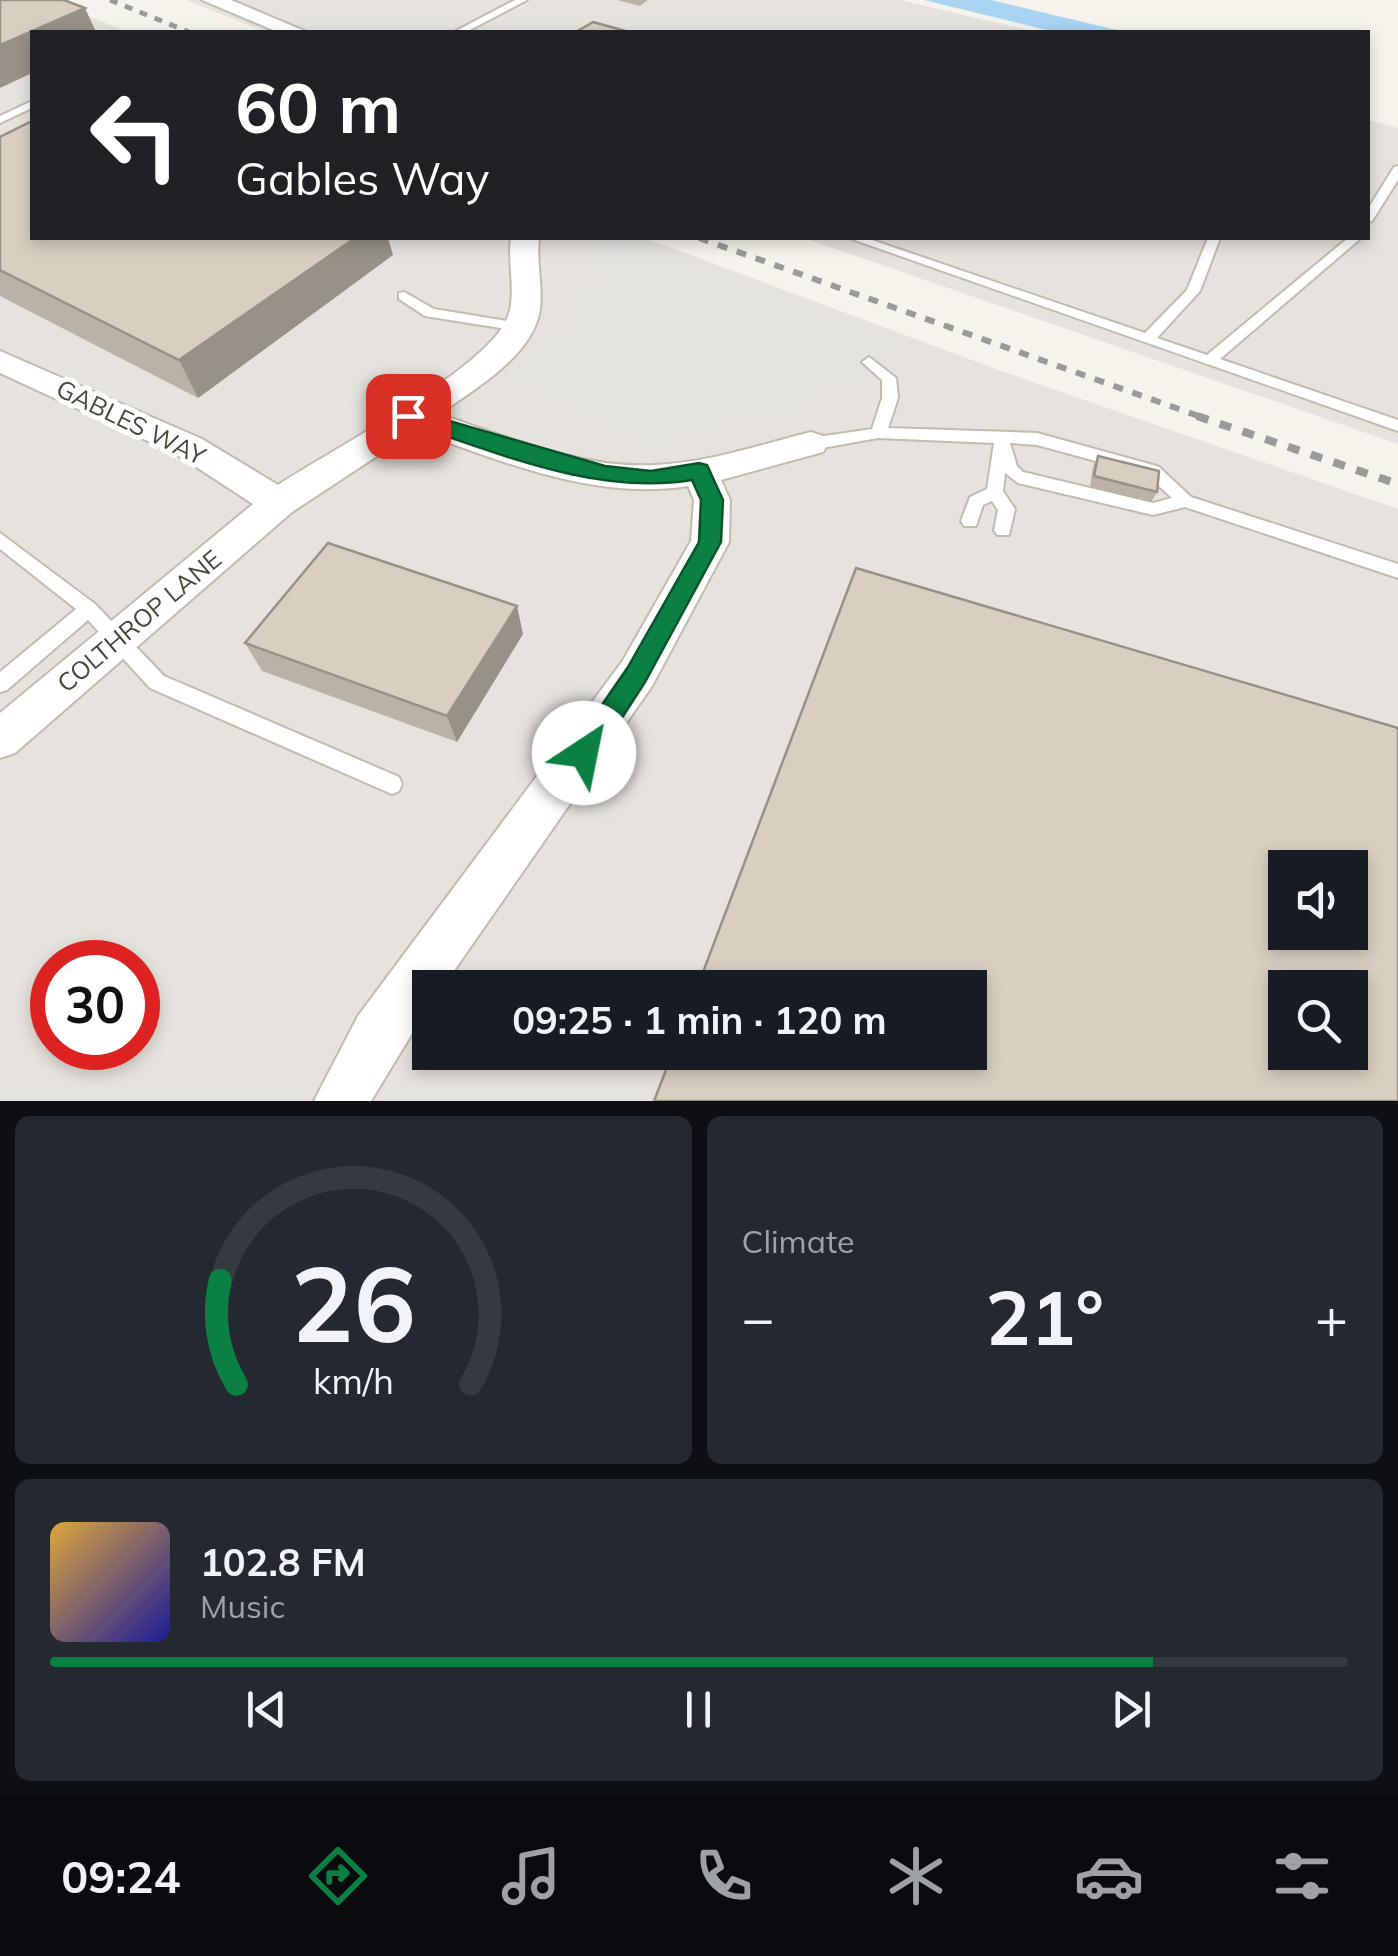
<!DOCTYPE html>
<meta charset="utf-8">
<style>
:root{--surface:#171b24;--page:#242831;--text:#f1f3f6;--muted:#9ea1a6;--line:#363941;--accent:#0b8043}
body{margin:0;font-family:Mulish,sans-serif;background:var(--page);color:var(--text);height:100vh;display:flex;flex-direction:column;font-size:38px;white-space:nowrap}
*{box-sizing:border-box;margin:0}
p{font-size:32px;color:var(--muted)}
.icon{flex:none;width:55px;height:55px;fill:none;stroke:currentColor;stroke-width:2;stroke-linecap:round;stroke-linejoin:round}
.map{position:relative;height:1101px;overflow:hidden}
.side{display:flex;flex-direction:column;gap:15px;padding:15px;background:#0d0f14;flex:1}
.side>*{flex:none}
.guide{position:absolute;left:30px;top:30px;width:1340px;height:210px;border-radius:0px;box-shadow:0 5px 15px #0003;background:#202124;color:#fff;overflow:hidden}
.tools{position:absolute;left:1268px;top:850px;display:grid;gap:20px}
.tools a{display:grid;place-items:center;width:100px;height:100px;border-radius:0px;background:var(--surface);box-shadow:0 5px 15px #0003;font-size:50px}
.speed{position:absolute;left:30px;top:940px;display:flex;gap:20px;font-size:50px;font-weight:700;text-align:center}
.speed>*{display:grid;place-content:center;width:130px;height:130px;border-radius:50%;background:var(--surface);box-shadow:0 5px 15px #0003;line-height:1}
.speed .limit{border:15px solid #d22;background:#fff;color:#111}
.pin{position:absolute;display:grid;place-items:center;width:85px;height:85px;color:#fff;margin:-42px;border-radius:20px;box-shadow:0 5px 15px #0006}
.me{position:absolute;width:110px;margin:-55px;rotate:34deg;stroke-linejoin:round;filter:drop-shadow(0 0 8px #0008)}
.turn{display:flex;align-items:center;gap:35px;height:210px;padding:0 40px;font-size:45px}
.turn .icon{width:130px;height:130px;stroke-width:2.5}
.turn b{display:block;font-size:70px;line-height:85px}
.big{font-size:75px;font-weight:700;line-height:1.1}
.side .card{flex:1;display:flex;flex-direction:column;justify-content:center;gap:15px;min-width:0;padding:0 35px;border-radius:15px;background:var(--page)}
.side .dial{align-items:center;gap:0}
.dial svg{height:260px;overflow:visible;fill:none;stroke:var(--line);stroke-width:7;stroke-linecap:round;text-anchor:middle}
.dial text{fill:var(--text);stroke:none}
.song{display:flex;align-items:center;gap:30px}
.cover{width:120px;height:120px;border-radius:15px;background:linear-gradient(135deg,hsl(40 70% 55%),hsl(240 70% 35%))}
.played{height:10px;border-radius:5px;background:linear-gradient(90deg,var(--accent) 85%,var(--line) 85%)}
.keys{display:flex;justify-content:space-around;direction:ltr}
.heat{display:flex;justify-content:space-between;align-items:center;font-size:55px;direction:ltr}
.side .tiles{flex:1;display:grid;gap:15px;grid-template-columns:1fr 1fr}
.card:last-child{grid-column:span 2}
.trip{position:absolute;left:412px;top:970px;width:575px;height:100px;border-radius:0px;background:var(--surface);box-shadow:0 5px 15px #0003;font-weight:700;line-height:100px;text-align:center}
.tab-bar{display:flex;height:160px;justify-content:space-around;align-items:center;background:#090b0e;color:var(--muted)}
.tab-bar .icon{width:70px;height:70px}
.tab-bar .current{color:var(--accent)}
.tab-bar b{font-size:45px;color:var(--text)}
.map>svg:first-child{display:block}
</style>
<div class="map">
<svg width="1398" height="1101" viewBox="0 0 1398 1101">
<rect width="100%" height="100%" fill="#f6f3ec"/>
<!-- industrial -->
<path fill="#e6e2dd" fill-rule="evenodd" d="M 0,0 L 49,0 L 128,32 L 32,32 L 32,238 L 645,238 L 1004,372 L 1398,509 L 1398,1101 L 0,1101 ZM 1285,868 L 1350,868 L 1350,932 L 1285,932 ZM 52,962 L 138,962 L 138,1048 L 52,1048 ZM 430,988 L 970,988 L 970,1052 L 430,1052 ZM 1285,988 L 1350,988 L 1350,1052 L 1285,1052 Z
M 186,0 L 901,0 L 1037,32 L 266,32 Z
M 1368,120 L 1398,128 L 1398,444 L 804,238 L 1368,238 Z"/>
<!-- parking -->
<path fill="#e5e3e0" d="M 611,238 L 616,238 L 894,342 L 852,393 L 827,383 L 774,419 L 738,404 L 709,435 L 683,424 L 663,445 L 513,378 L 577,322 L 565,313 L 617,269 L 588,256 Z"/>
<!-- water -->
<path fill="#a9d4f2" d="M 924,0 L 991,0 L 1125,32 L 1055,32 Z"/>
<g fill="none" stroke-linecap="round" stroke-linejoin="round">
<defs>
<path id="lane" d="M 515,0 L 527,0 L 466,32 L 454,32 Z
M 32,101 L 32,108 L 0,123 L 0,116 Z
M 1398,166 L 1398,180 L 1372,221 L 1368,222 L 1368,209 L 1394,167 Z
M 849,238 L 866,238 L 1145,333 L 1187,290 L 1208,238 L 1220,238 L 1200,291 L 1157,338 L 1207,355 L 1348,238 L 1361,238 L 1220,359 L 1398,420 L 1398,431 Z
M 404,292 L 434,309 L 519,323 L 526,327 L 519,331 L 425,316 L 399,299 L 399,293 Z
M 869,357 L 896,378 L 898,398 L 888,428 L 1037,433 L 1153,465 L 1159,467 L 1191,497 L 1398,564 L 1398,578 L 1185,507 L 1153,515 L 1018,483 L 1005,473 L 1003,491 L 1015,509 L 1009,535 L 997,535 L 994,530 L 998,510 L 992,501 L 983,505 L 976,526 L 964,526 L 961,521 L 970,497 L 987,489 L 994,443 L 878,438 L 811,450 L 803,444 L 811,438 L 872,429 L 882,398 L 882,380 L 862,362 ZM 1010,443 L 1037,445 L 1147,475 L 1172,498 L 1153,503 L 1023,472 L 1017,466 Z
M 0,533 L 95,604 L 164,676 L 399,777 L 402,784 L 399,791 L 392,794 L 385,791 L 150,688 L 88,620 L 7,690 L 0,692 L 0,672 L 76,609 L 0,549 Z"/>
<path id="street" d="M 202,0 L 231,0 L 307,32 L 278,32 Z
M 511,238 L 539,238 C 536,262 543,285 540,309 C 534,355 474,390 439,414 C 508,437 580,469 654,465 C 707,463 759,445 811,432 L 823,436 L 828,444 L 823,452 L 721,480 L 730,500 L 729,542 L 652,686 L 442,988 L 430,988 L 430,1004 L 371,1101 L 314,1101 L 358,1016 L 622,662 L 691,541 L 694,500 L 688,486 C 593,501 503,461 415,431 L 292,512 L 15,753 L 0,758 L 0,713 L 253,504 L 178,455 L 0,373 L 0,351 L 202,439 L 278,485 C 330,451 482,371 506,321 C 518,297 507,264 511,238 Z"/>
</defs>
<!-- lane casing -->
<use href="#lane" stroke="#c2bbae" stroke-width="4"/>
<!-- street casing -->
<use href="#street" stroke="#c2bbae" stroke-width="4"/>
<!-- lane -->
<use href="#lane" fill="#fff" fill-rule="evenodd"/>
<!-- street -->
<use href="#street" fill="#fff" fill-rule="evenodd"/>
<!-- rail-far2 -->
<path stroke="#9a9a9a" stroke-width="5" stroke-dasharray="8 8" stroke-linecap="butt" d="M 110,0 L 189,32"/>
<!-- rail-far1 -->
<path stroke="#9a9a9a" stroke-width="6" stroke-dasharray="10 10" stroke-linecap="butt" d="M 699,238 L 1204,418"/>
<!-- rail -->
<path stroke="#9a9a9a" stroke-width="8" stroke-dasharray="12 12" stroke-linecap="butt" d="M 1197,416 L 1398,484"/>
</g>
<!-- wall -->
<path fill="#bab2a6" d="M 617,0 L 648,0 L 640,6 Z
M 0,137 L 393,255 L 198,398 L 0,296 Z
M 1098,456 L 1157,492 L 1151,502 L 1090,487 L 1093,467 Z
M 523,634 L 457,742 L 262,671 L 245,643 Z"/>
<!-- shaded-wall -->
<path fill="#979187" d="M 85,8 L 96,32 L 32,32 L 32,73 L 0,88 L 0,45 Z
M 355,238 L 388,238 L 393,255 L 198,398 L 179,360 Z
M 517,606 L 523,634 L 457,742 L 447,716 Z"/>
<!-- building -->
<path fill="#d8cfc1" stroke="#979187" stroke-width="2.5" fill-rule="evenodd" d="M 0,0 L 64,0 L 85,8 L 0,45 Z
M 593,22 L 629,32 L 576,32 Z
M 32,121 L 32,238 L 355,238 L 179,360 L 0,270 L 0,137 Z
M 1098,456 L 1159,471 L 1157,492 L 1094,476 Z
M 328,543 L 517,606 L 447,716 L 245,643 Z
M 856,568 L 1398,728 L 1398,1101 L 654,1101 L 673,1052 L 970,1052 L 970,988 L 697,988 ZM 1285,868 L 1350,868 L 1350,932 L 1285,932 ZM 1285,988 L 1350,988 L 1350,1052 L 1285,1052 Z"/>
<!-- route -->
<path fill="#0b8043" stroke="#07532c" stroke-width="2.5" d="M 408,409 L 605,466 L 651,471 L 699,463 L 707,465 L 723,500 L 721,542 L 645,682 L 594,761 L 575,761 L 571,753 L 575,744 L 628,667 L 699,542 L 701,500 L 692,480 C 593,496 495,451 401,421 L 401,411 Z"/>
<g text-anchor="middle" stroke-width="10" stroke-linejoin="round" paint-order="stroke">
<!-- street labels -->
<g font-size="25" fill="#4b4439" stroke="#fff">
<text transform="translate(131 422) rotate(26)" y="9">GABLES WAY</text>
<text transform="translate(139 621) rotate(-40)" y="9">COLTHROP LANE</text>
</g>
</g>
</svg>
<div class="tools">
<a><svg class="icon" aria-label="sound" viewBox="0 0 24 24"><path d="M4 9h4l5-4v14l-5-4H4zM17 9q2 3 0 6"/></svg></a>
<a><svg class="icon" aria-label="search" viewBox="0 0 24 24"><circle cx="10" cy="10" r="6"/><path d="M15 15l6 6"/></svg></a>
</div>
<div class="speed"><div class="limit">30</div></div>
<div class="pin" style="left:408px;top:416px;background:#d93025"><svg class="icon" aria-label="arrive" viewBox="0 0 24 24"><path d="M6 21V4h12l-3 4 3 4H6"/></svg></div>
<svg class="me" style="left:584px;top:753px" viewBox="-20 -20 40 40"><circle r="19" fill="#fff"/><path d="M0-13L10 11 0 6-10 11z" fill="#0b8043"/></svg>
<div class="trip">09:25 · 1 min · 120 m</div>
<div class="guide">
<div class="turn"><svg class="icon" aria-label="left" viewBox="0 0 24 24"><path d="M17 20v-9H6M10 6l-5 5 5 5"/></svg><div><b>60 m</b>Gables Way</div></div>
</div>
</div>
<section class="side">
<div class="tiles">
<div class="card dial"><svg viewBox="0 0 100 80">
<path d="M14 69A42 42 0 1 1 86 69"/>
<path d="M14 69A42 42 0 0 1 9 37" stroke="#0b8043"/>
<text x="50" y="56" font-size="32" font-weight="700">26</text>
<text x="50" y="72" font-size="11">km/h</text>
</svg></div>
<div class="card"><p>Climate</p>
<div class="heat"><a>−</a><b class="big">21°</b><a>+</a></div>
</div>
<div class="card">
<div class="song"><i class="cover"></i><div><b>102.8 FM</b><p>Music</p></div></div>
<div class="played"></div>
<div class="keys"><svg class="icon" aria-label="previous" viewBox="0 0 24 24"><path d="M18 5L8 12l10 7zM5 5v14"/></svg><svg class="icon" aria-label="pause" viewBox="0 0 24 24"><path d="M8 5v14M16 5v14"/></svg><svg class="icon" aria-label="next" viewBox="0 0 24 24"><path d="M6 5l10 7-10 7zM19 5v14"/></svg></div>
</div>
</div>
</section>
<nav class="tab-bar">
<b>09:24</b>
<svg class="icon current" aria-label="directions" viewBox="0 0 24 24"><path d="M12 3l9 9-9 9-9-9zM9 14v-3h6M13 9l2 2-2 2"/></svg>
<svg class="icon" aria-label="music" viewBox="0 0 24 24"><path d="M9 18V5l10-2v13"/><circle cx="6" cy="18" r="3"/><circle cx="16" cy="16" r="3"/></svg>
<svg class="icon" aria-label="phone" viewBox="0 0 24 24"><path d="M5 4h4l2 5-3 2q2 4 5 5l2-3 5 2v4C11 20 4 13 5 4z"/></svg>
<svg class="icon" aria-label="climate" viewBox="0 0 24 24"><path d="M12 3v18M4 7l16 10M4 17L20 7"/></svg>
<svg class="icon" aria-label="car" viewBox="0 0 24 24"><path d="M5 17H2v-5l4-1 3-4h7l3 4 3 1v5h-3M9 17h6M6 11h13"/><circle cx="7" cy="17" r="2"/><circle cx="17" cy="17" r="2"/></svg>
<svg class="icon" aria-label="filters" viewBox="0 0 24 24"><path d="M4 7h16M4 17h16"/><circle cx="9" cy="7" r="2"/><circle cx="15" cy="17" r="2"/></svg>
</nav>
